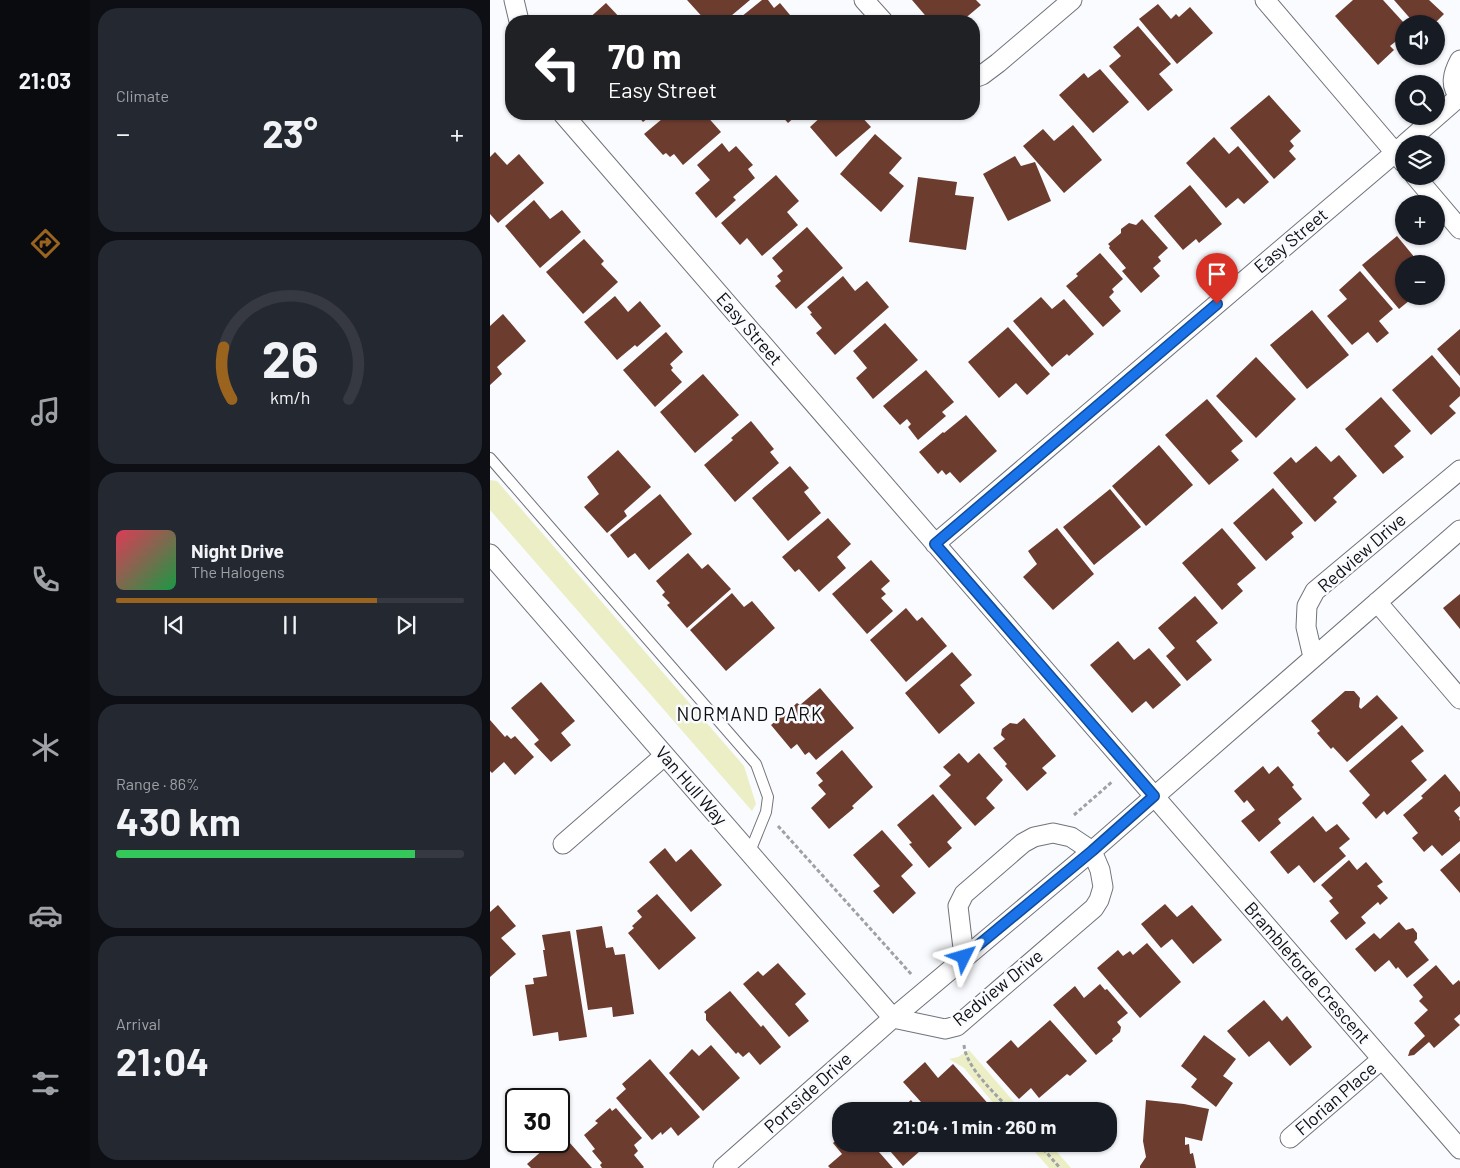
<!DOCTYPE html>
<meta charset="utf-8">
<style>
:root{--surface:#171b24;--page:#242831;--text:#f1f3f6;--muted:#9ea1a6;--line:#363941;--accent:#9b641e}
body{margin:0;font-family:Barlow,sans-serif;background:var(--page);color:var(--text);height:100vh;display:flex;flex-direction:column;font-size:19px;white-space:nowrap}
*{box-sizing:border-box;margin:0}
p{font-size:16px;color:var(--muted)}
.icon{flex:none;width:28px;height:28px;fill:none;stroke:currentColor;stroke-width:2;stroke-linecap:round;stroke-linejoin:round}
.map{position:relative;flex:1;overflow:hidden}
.side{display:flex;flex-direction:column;gap:8px;padding:8px;background:#0d0f14;width:400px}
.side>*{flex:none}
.top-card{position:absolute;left:15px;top:15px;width:475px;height:105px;border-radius:20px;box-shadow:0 1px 4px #0004;background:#202124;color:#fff;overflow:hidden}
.controls{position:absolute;left:905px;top:15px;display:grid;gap:10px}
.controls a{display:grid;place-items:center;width:50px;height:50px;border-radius:50%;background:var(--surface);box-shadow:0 1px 4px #0004;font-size:25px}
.speed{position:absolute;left:15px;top:1088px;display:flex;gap:10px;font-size:25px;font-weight:700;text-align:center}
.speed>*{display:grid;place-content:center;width:65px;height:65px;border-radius:50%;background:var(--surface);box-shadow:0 1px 4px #0004;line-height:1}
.speed .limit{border:2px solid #111;border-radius:8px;background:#fff;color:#111}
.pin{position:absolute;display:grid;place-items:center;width:42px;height:42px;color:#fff;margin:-51px -21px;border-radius:50% 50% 50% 0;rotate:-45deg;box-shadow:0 0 5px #0007}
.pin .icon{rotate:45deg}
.me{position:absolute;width:55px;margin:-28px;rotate:50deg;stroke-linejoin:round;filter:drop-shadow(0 0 4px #0008)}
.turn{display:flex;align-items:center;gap:18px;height:105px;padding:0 20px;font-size:22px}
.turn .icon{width:65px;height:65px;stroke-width:2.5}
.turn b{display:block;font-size:35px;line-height:42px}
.big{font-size:38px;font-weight:700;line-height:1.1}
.side .widget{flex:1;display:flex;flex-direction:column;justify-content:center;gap:8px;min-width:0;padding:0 18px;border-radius:20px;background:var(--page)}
.side .dial{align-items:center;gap:0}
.dial svg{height:130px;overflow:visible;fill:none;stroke:var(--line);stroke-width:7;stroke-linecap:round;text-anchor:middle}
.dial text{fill:var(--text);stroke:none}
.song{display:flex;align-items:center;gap:15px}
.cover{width:60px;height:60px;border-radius:8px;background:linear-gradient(135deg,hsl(350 70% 55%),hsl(140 70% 35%))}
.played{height:5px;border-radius:2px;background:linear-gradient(90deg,var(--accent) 75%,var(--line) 75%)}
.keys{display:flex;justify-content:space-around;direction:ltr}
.heat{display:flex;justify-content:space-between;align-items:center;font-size:28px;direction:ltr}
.charge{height:8px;border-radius:4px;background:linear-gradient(90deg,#34c759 86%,var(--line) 0)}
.trip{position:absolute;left:342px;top:1102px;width:285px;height:50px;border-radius:20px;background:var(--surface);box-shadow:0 1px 4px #0004;font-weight:700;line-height:50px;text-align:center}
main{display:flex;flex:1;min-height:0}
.dock{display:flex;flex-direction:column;width:90px;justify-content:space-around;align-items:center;background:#090b0e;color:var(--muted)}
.dock .icon{width:35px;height:35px}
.dock .selected{color:var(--accent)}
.dock b{font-size:22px;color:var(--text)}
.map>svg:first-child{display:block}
</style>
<main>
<nav class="dock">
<b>21:03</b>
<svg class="icon selected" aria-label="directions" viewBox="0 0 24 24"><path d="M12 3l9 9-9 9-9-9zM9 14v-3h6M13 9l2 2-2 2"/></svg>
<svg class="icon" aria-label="music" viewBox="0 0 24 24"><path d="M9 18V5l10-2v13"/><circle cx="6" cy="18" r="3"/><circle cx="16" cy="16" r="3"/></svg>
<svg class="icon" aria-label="phone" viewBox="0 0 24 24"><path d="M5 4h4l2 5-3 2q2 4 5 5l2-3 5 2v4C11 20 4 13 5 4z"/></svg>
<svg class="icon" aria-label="climate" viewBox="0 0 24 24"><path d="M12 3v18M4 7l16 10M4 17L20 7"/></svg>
<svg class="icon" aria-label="car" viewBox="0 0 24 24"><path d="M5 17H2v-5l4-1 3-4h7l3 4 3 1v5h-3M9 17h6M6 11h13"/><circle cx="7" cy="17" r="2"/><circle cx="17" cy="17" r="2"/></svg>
<svg class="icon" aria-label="filters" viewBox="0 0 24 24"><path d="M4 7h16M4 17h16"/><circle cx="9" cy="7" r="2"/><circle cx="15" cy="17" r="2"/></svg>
</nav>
<section class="side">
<div class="widget"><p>Climate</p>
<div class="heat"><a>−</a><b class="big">23°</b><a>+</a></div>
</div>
<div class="widget dial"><svg viewBox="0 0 100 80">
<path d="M14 69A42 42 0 1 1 86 69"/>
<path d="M14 69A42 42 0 0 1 9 37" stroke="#9b641e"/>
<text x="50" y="56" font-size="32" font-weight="700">26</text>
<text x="50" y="72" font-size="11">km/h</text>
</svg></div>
<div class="widget">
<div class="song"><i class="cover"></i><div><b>Night Drive</b><p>The Halogens</p></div></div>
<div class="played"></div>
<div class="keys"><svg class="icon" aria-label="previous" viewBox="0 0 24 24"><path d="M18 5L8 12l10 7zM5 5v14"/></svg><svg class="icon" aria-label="pause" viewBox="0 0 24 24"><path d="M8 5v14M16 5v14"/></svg><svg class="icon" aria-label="next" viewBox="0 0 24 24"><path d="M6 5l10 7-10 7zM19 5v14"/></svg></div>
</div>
<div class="widget"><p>Range · 86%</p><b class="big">430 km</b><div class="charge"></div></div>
<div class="widget"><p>Arrival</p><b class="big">21:04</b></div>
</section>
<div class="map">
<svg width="970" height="1168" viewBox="0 0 970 1168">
<rect width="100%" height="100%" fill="#fafbfe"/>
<!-- green -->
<path fill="#ecefc6" d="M 0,480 L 7,481 L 254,766 L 266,804 L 262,811 L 0,510 Z
M 479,1050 L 532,1111 L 510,1111 L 474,1068 L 459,1059 L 468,1057 Z
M 538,1144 L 560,1144 L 581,1168 L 559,1168 Z"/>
<!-- building -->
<path fill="#6c3c2f" d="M 197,0 L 260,0 L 235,21 L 216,21 Z
M 272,0 L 278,0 L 284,8 L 290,3 L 305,21 L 246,21 Z
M 422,0 L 486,0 L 491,5 L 472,21 L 467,20 L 465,21 L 440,21 Z
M 863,0 L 893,0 L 914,23 L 914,35 L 900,46 L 904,50 L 888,65 L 845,16 Z
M 904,0 L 939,0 L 954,14 L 944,24 L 925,24 Z
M 116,3 L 133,21 L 96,21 Z
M 668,4 L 681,19 L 686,14 L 689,17 L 700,7 L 723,33 L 687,64 L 649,19 Z
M 648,26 L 681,64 L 669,74 L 683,90 L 658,111 L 619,66 L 631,56 L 623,47 Z
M 610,69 L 639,102 L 603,133 L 569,95 L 594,73 L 598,78 Z
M 779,95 L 811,131 L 800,141 L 804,146 L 799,151 L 806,159 L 784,179 L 740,128 Z
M 146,114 L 163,114 L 153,122 Z
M 178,114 L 215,114 L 231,132 L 193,165 L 184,154 L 180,157 L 176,153 L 173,155 L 154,134 Z
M 290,114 L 308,114 L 298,123 Z
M 334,114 L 369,114 L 381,127 L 346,157 L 320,127 Z
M 583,125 L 612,160 L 574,193 L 533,146 L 553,129 L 564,141 Z
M 385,134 L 412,158 L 399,173 L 414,186 L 391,212 L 350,174 Z
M 724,137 L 739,154 L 748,146 L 779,182 L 754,204 L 748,198 L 736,208 L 696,163 Z
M 232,143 L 239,152 L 246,146 L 263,165 L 258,169 L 265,178 L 243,197 L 246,200 L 226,218 L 205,193 L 220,180 L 207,165 Z
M 5,152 L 17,165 L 29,154 L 54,183 L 8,223 L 0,214 L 0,157 Z
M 525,156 L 531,166 L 545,162 L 561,201 L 518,221 L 493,174 Z
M 286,175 L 309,201 L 297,212 L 308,225 L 272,256 L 257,238 L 250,245 L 231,223 Z
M 428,177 L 467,182 L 465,195 L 484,197 L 476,250 L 419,242 Z
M 700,185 L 732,224 L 709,243 L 706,239 L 693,250 L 664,216 Z
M 44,200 L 60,219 L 72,210 L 91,232 L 50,268 L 15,226 Z
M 652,219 L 678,248 L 668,257 L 671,261 L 663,268 L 670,276 L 651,293 L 632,271 L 636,268 L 619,248 L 620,246 L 618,244 L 631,233 L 631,229 L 639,223 L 646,225 Z
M 317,227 L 353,268 L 306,309 L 285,286 L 291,281 L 287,276 L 293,271 L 282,258 Z
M 907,236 L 930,264 L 914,264 L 914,296 L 925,296 L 909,309 L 872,265 Z
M 94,239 L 114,261 L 111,264 L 128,282 L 93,314 L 56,272 Z
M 610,253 L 633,279 L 622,289 L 624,292 L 619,297 L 631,311 L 613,327 L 576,286 L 588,276 L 586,274 Z
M 870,271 L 903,309 L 889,321 L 899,333 L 887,343 L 878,332 L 862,345 L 837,316 L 857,299 L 849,290 Z
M 353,276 L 365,291 L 377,281 L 399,307 L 345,355 L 326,333 L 332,328 L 320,314 L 322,313 L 317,307 Z
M 125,296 L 138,312 L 150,301 L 171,326 L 147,347 L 145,345 L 127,360 L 94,322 Z
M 551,297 L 562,309 L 574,299 L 604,334 L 579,356 L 577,354 L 562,367 L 523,321 Z
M 822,310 L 859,355 L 817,389 L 780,345 Z
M 13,314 L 36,341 L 7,367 L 12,374 L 0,385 L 0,326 Z
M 395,323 L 428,360 L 383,399 L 366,378 L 377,368 L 363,351 Z
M 518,327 L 560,374 L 537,395 L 526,383 L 509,398 L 478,362 Z
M 970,329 L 970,376 L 947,349 Z
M 176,332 L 193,352 L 180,364 L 183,368 L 181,370 L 192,382 L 165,407 L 133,370 Z
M 942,355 L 970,388 L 970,396 L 959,406 L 966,413 L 941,435 L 902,390 Z
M 766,357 L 806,399 L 766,438 L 726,396 Z
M 436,370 L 464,402 L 452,412 L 456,416 L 428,440 L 418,427 L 421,424 L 417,419 L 410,425 L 393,406 Z
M 213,374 L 249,415 L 205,453 L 170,412 Z
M 891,397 L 921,431 L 904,446 L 914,457 L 893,474 L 855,429 Z
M 717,399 L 753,441 L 741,451 L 749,460 L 719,485 L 675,435 Z
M 476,415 L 507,451 L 470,483 L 460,472 L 456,475 L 452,470 L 448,474 L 429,452 L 453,432 L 454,433 Z
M 261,421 L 284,449 L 280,452 L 289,463 L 245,502 L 214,465 L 243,440 L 241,438 Z
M 669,445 L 703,485 L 656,526 L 622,486 Z
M 826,446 L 841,462 L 849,455 L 867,476 L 843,498 L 847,502 L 825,522 L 783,473 L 801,457 L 806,463 Z
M 128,450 L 161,487 L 134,511 L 137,516 L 117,533 L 94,507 L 109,494 L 97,477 Z
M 300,466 L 319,488 L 314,492 L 331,513 L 298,541 L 262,498 Z
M 783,488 L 813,523 L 801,533 L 804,537 L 776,561 L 743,523 Z
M 620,489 L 651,527 L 604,565 L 573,527 Z
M 170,494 L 202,534 L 159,570 L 145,553 L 138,558 L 120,535 Z
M 338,518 L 361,544 L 347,557 L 356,568 L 329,592 L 309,569 L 305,572 L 292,557 Z
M 567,528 L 604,574 L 563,610 L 533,577 L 547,564 L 538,551 Z
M 732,528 L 766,568 L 747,584 L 753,591 L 732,610 L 692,563 Z
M 198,553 L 212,569 L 218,564 L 241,589 L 197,628 L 177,605 L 180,603 L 172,595 L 175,592 L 166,581 Z
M 381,560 L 400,581 L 391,589 L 396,594 L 391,598 L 403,611 L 377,634 L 342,594 Z
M 242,593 L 254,607 L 262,601 L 285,628 L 236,671 L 200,630 Z
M 970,594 L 970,629 L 953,608 Z
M 705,596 L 728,623 L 706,641 L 722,660 L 697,681 L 676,656 L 685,648 L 668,628 Z
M 416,608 L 427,621 L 432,617 L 457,646 L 416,682 L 380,640 Z
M 628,641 L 644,660 L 659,648 L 691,685 L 663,709 L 656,701 L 642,713 L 600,665 Z
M 462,652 L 482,675 L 470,685 L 485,703 L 449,734 L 415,693 Z
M 51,682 L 85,721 L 71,733 L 81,745 L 61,762 L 44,744 L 49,740 L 21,708 Z
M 330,688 L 364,728 L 326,760 L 319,752 L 315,755 L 307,744 L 301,749 L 281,725 L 307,703 L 310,705 Z
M 855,691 L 864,691 L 870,698 L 869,707 L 871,709 L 887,695 L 908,718 L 857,762 L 843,747 L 841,749 L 827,733 L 830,731 L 821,721 Z
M 534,718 L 566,756 L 552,768 L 557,773 L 537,791 L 515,766 L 517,764 L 503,748 L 515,739 L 511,735 L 512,729 L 520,723 L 527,724 Z
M 0,720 L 15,737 L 17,735 L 21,739 L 25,736 L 44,757 L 25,775 L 14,762 L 2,773 L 0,771 Z
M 912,725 L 934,751 L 921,761 L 937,780 L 897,815 L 894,811 L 886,819 L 872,803 L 880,795 L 859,771 Z
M 352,750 L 383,787 L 362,806 L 364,808 L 339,829 L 321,808 L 336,794 L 328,785 L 333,781 L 326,773 Z
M 469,753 L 478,763 L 489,753 L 513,780 L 496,798 L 505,808 L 485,826 L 449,786 L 461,775 L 453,767 Z
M 773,766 L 779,774 L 788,766 L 804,785 L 802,787 L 812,799 L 788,819 L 791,823 L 769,842 L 751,821 L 765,810 L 757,800 L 754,803 L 744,791 Z
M 955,774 L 970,792 L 970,806 L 964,811 L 970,818 L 969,819 L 970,821 L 970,841 L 952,856 L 942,845 L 934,852 L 922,838 L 928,833 L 913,815 L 933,798 L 931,796 Z
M 443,794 L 472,828 L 457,842 L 462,848 L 439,868 L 419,844 L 422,843 L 407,825 Z
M 823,816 L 836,832 L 847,824 L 860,839 L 849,848 L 856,856 L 824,883 L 809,865 L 798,874 L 780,852 Z
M 392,830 L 423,865 L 411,876 L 426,893 L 403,914 L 383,891 L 390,886 L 363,855 Z
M 175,848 L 186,862 L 201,849 L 232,885 L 201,912 L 159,862 Z
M 970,853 L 970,893 L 950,870 Z
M 859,860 L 867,870 L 876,862 L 893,882 L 887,886 L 898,898 L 890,905 L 888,902 L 871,917 L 876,923 L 856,940 L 840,921 L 849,913 L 839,901 L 843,898 L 831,885 Z
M 167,894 L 206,938 L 169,970 L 138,933 L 144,928 L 142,926 L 152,917 L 147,911 Z
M 675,904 L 687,917 L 702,905 L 732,940 L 703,964 L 682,939 L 671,948 L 651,924 Z
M 8,905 L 26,926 L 11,938 L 26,954 L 0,977 L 0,912 Z
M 909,922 L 916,930 L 923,928 L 927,933 L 927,939 L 924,942 L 939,960 L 917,978 L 908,967 L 906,969 L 899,960 L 885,972 L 865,949 L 884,933 L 890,939 Z
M 112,926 L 116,948 L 123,947 L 125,955 L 135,954 L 144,1014 L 123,1017 L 122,1007 L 98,1010 L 86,930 Z
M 80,931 L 97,1037 L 69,1041 L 68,1032 L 43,1036 L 35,985 L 44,984 L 43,978 L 57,976 L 53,950 L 55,950 L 52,935 Z
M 657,943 L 691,982 L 650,1018 L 607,968 L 628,950 L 633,956 L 640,951 L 643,955 Z
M 288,963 L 316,994 L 305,1004 L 319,1021 L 299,1037 L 253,984 L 268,971 L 273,976 Z
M 946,965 L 963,985 L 969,980 L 970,982 L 970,1014 L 964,1019 L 970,1025 L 944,1048 L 939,1042 L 924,1055 L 918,1056 L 920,1050 L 935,1036 L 924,1023 L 938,1010 L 929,1001 L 933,997 L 923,985 Z
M 610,984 L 615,990 L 617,989 L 638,1013 L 627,1022 L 631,1027 L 630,1032 L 622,1039 L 623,1041 L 606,1055 L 563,1005 L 585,986 L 594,998 Z
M 240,991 L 271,1027 L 273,1025 L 291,1047 L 270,1065 L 259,1052 L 253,1057 L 248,1052 L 246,1054 L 216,1020 L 216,1014 L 214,1012 Z
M 774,1000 L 792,1021 L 797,1016 L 822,1047 L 800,1066 L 779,1041 L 759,1057 L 737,1031 Z
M 560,1020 L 597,1061 L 580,1076 L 577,1074 L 549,1098 L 541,1088 L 529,1099 L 496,1062 L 521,1040 L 528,1048 Z
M 714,1035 L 746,1059 L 733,1076 L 743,1083 L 726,1107 L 701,1087 L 707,1079 L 691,1066 Z
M 221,1045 L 250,1078 L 213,1111 L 179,1073 L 202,1049 L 209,1056 Z
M 160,1059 L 210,1117 L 188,1136 L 181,1127 L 172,1135 L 171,1132 L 162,1140 L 126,1098 L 136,1089 L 132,1084 Z
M 435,1062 L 448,1078 L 463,1064 L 501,1107 L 497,1111 L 439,1111 L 413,1082 Z
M 421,1100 L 430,1111 L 408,1111 Z
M 656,1100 L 694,1104 L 719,1109 L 712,1141 L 695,1137 L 695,1145 L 699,1144 L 700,1154 L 703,1153 L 706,1168 L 650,1168 L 650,1166 L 656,1157 L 653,1141 Z
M 390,1102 L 398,1111 L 380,1111 Z
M 120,1108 L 122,1111 L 126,1108 L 152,1138 L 144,1145 L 148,1151 L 144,1155 L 154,1167 L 153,1168 L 112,1168 L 110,1165 L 112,1163 L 102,1151 L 105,1149 L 94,1135 L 108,1123 L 105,1121 Z
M 72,1134 L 102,1168 L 41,1168 L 37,1164 L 63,1141 L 69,1141 L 69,1136 Z
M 351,1136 L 351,1144 L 382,1144 L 403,1168 L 340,1168 L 338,1166 L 352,1154 L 343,1143 Z
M 394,1144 L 438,1144 L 413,1166 Z"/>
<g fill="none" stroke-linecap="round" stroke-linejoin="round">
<defs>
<path id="lane" d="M 0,458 L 266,764 L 278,797 L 276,812 L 259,854"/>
<path id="street" d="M 24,0 L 29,21
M 374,0 L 393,21
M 775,0 L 914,163
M 970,60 C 963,73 959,86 970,97
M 484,78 L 492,75 L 508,63 L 582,0
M 73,114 L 970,1149
M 915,144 L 969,97
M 925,176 L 970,229
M 445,544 L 914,145
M 0,554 L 403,1018
M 887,602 L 970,699
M 823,657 L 816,627 L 817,606 L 825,591 L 970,470
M 73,844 L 174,756
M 403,1018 L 455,1029 L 467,1026 L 604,908 L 609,900 L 613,887 L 610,870 L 602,851 L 581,837 L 563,833 L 544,837 L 533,843 L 474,894 L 468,906 L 474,957
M 800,1138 L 892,1059
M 233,1168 L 403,1018 L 602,851 L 970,530"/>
</defs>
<!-- lane casing -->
<use href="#lane" stroke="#70737a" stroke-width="12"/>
<!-- street casing -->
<use href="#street" stroke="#70737a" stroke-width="21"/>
<!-- path -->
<path stroke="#a0a1a4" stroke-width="3" stroke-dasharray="4 2.5" stroke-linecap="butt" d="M 584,815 L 623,781
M 288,826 L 422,975
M 474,1045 C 476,1068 506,1094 521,1111
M 549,1144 L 570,1168"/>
<!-- lane -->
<use href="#lane" stroke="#fff" stroke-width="10"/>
<!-- street -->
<use href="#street" stroke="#fff" stroke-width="19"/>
</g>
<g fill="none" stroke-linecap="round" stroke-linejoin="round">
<defs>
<path id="route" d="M 474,957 L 602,851 L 664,796 L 445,544 L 727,304"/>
</defs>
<!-- route casing -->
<use href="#route" stroke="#114b97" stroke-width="12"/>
<!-- route -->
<use href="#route" stroke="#1a73e8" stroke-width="9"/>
</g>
<g text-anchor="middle" stroke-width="5" stroke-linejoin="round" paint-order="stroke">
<!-- street labels -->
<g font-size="18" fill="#0d0e10" stroke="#fafbfe">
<text transform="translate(801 241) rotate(-40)" y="6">Easy Street</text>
<text transform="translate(259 329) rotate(49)" y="6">Easy Street</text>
<text transform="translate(872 553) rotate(-41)" y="6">Redview Drive</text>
<text transform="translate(201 786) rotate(49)" y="6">Van Hull Way</text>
<text transform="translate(817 973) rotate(49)" y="6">Brambleforde Crescent</text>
<text transform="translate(508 988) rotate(-39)" y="6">Redview Drive</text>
<text transform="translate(318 1093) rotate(-42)" y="6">Portside Drive</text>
<text transform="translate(846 1099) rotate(-41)" y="6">Florian Place</text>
</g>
<!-- neighbourhood labels -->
<g font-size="19" letter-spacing="1" fill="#0d0e10" stroke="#fafbfe">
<text x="260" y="721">NORMAND PARK</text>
</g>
</g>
</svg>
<div class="controls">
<a><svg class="icon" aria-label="sound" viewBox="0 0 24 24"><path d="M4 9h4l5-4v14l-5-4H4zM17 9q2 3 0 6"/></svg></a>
<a><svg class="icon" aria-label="search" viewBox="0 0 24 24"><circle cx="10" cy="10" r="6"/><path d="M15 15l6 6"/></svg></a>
<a><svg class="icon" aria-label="layers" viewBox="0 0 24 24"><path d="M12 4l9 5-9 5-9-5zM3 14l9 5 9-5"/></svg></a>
<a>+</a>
<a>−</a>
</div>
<div class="speed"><div class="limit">30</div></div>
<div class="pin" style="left:727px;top:304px;background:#d93025"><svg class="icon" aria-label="arrive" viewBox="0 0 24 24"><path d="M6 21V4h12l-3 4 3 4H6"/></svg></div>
<svg class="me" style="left:474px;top:957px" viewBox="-20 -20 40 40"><path d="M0-17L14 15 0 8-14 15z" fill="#1a73e8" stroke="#fff" stroke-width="4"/></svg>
<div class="trip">21:04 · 1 min · 260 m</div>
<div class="top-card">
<div class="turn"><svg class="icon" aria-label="left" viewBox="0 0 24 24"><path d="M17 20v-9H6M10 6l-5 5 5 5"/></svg><div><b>70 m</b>Easy Street</div></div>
</div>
</div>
</main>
